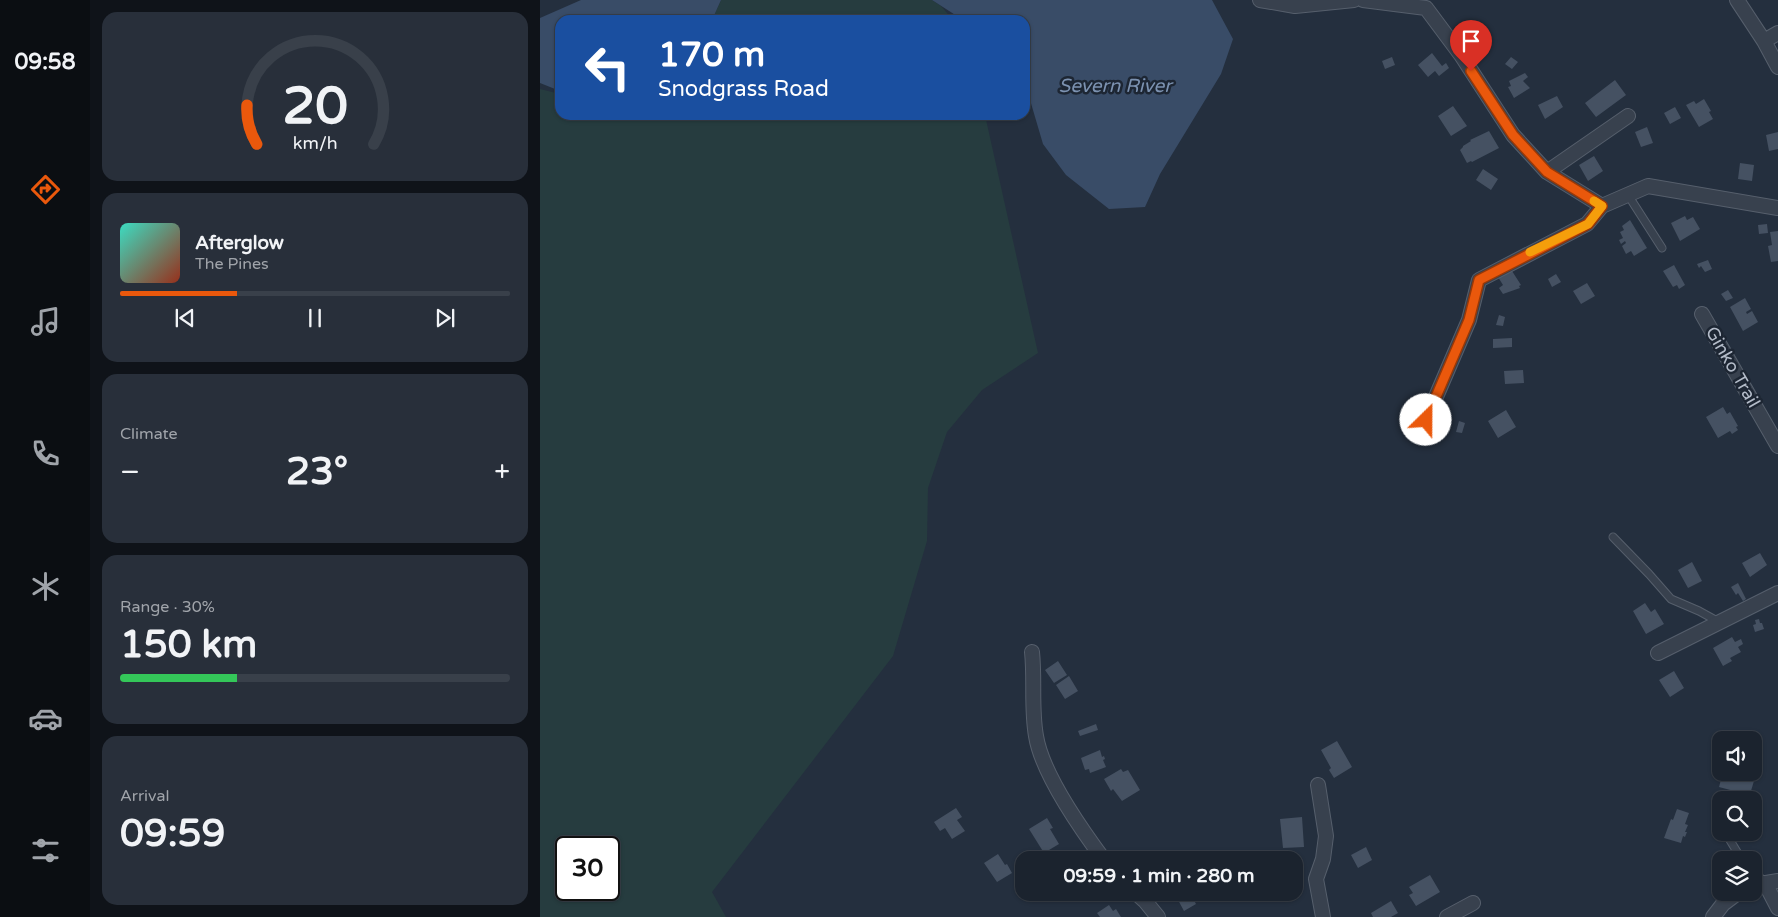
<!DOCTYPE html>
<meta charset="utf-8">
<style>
:root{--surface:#1b232e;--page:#282f3a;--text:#f1f3f6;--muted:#a0a4aa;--line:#39404a;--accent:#ea580c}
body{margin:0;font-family:"Varela Round",sans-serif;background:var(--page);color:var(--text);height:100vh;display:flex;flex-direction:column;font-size:19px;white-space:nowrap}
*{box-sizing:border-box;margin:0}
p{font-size:16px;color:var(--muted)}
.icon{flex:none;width:28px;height:28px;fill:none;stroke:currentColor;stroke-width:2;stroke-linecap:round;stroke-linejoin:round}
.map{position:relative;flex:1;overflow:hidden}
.panel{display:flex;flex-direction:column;gap:12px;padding:12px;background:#0f1319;width:450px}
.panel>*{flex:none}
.guide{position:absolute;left:15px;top:15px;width:475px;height:105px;border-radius:15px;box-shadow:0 1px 4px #0004,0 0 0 1px var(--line);background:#1a4fa0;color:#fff;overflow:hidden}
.tools{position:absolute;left:1172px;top:731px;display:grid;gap:10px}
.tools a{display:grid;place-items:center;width:50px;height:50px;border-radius:10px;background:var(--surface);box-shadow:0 1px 4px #0004,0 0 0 1px var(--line);font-size:25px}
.speed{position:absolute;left:15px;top:836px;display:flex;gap:10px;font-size:25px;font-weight:700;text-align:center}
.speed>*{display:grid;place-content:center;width:65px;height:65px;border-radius:50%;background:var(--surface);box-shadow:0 1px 4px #0004,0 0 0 1px var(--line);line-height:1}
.speed .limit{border:2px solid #111;border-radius:8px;background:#fff;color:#111}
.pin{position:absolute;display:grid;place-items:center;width:42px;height:42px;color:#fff;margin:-51px -21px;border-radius:50% 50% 50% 0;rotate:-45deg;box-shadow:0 0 5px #0007}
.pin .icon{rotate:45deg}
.me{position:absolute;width:55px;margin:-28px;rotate:23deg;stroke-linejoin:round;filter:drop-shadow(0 0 4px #0008)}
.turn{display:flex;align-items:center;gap:18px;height:105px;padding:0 20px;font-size:22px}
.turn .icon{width:65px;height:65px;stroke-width:2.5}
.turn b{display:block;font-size:35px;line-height:42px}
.big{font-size:38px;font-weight:800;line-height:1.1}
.panel .widget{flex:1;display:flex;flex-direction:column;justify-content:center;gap:8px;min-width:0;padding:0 18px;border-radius:15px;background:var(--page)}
.panel .dial{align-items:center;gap:0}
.dial svg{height:130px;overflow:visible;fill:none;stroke:var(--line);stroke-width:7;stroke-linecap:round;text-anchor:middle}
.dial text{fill:var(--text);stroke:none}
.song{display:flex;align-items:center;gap:15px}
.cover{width:60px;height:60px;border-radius:8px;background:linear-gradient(135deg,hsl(170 70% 55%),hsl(10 70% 35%))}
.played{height:5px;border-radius:2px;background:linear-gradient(90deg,var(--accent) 30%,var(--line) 30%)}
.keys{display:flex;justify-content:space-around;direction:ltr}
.heat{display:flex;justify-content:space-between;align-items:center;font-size:28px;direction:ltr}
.charge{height:8px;border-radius:4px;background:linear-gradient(90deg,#34c759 30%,var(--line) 0)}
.trip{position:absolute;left:475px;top:851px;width:288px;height:50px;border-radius:15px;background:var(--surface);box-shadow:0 1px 4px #0004,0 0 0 1px var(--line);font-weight:800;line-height:50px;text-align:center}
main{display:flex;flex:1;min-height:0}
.menu{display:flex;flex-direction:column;width:90px;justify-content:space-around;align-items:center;background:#0b0e12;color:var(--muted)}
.menu .icon{width:35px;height:35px}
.menu .selected{color:var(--accent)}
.menu b{font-size:22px;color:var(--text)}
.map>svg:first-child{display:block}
</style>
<main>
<nav class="menu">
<b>09:58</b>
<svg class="icon selected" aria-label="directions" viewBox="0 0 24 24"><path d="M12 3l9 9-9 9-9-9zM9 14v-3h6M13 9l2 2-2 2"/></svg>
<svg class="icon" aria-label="music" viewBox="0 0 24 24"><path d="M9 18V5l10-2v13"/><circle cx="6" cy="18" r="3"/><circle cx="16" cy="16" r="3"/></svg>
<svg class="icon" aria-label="phone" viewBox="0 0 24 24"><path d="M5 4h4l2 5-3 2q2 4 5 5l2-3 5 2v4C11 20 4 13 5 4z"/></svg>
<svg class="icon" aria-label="climate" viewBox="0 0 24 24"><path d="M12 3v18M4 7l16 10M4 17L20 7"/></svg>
<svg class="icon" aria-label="car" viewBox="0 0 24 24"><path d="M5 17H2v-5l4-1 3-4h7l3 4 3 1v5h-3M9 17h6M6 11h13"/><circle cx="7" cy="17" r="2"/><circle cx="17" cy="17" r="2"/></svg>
<svg class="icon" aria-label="filters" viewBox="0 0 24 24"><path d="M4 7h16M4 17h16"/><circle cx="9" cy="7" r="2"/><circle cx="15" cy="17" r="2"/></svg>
</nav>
<section class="panel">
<div class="widget dial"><svg viewBox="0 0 100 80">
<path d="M14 69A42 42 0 1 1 86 69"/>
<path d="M14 69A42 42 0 0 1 8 45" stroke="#ea580c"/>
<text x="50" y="56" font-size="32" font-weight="700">20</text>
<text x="50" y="72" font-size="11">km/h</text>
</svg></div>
<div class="widget">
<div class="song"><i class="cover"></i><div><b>Afterglow</b><p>The Pines</p></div></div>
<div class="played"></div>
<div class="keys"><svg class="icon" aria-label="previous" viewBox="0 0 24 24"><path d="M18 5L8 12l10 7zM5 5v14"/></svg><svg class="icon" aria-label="pause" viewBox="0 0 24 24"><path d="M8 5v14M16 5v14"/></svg><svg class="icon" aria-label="next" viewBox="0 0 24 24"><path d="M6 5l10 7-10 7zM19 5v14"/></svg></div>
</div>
<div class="widget"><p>Climate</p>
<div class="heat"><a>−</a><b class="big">23°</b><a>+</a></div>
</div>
<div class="widget"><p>Range · 30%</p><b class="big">150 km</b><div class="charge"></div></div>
<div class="widget"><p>Arrival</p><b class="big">09:59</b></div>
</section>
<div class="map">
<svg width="1238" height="917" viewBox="0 0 1238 917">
<rect width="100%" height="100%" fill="#242f3e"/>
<!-- green -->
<path fill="#263c3f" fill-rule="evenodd" d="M 181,0 L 392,0 L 401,6 L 413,20 L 172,20 Z
M 0,89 L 20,94 L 20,115 L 445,115 L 498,353 L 442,390 L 407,432 L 388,488 L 387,541 L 353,656 L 172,892 L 186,917 L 0,917 ZM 26,848 L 69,848 L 69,890 L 26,890 Z"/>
<!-- water -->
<path fill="#394c67" d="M 41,0 L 181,0 L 172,20 L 20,20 L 20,91 L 0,83 L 0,18 Z
M 392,0 L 672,0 L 693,39 L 681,74 L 620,174 L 605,207 L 569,209 L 526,175 L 503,144 L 485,83 L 485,20 L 427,20 L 420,18 Z"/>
<!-- building -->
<path fill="#455162" d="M 892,53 L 902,66 L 906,63 L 909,68 L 899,76 L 895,71 L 888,77 L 878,65 Z
M 852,57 L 855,65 L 845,69 L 842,61 Z
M 971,57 L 978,62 L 972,69 L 965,64 Z
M 985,73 L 988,77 L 983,81 L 990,88 L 974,98 L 968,87 L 971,86 L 969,81 Z
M 1075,80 L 1086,95 L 1056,117 L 1045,103 Z
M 1017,96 L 1023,107 L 1005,119 L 998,105 Z
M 1164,99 L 1171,111 L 1169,112 L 1173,119 L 1159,127 L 1146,105 L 1154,101 L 1156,104 Z
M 913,106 L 927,126 L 911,136 L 898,116 Z
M 1135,107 L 1141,118 L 1130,124 L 1124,113 Z
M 1107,127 L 1113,143 L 1101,147 L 1095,132 Z
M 949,131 L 959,148 L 932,162 L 931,161 L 927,163 L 920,150 L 923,147 L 923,146 L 931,141 L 930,140 Z
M 1238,132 L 1238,149 L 1229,151 L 1226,135 Z
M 1054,156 L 1063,171 L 1048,181 L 1039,165 Z
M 1200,163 L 1214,165 L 1212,181 L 1198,179 Z
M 943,169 L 958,179 L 951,190 L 936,180 Z
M 1145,216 L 1147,220 L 1153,217 L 1160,229 L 1140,241 L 1131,223 Z
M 1090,220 L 1107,248 L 1094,256 L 1091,251 L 1086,254 L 1082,246 L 1086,243 L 1085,241 L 1081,244 L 1079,240 L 1083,238 L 1080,232 L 1084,230 L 1082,226 Z
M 1227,224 L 1228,233 L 1219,234 L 1218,225 Z
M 1238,231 L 1238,261 L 1231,262 L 1228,246 L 1232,245 L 1230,232 Z
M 1168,260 L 1172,269 L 1165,272 L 1161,266 L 1159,268 L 1157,264 Z
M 1134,265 L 1145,285 L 1139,289 L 1137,285 L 1133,287 L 1123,271 Z
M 972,271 L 981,285 L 979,286 L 980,288 L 963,294 L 959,288 L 963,285 L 958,277 Z
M 1016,274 L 1021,282 L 1012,287 L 1008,279 Z
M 1047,283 L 1055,296 L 1041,304 L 1033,291 Z
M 1188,290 L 1193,298 L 1186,301 L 1181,294 Z
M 1205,298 L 1211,309 L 1206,312 L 1207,314 L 1212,311 L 1218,322 L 1203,331 L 1190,307 Z
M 959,315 L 965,317 L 963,326 L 956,325 Z
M 972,338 L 972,347 L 953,348 L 953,339 Z
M 983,370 L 984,383 L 965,384 L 964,371 Z
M 1183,407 L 1187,414 L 1190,412 L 1198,426 L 1196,427 L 1198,430 L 1192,434 L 1190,431 L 1178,438 L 1166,417 Z
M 966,410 L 976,427 L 958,438 L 948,421 Z
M 919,421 L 925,423 L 922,433 L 916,432 Z
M 1220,553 L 1227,565 L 1210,577 L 1202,563 Z
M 1152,562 L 1162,581 L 1148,588 L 1138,570 Z
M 1198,583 L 1206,599 L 1203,601 L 1198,593 L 1196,595 L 1191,587 Z
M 1105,603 L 1111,612 L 1115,609 L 1124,624 L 1106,634 L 1093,611 Z
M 1219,619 L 1220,623 L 1222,623 L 1224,629 L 1215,632 L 1213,625 L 1216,624 L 1215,620 Z
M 1192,637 L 1195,642 L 1201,639 L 1203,644 L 1198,647 L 1201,652 L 1190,658 L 1192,661 L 1183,666 L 1173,648 Z
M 518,661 L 527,675 L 514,683 L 505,670 Z
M 1134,671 L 1144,688 L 1130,697 L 1119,680 Z
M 529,676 L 538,691 L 525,699 L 516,685 Z
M 556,724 L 558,730 L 540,736 L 538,731 Z
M 797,741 L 812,767 L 794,778 L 789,770 L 791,768 L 781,750 Z
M 560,750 L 562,757 L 564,756 L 565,759 L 563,760 L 566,767 L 550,773 L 549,769 L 545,770 L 541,758 Z
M 581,769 L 583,772 L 588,770 L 600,790 L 582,801 L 573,789 L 571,791 L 564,779 Z
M 1183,772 L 1191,772 L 1214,781 L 1210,794 L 1199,790 L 1198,792 L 1179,787 Z
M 416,808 L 422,817 L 417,820 L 425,831 L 412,839 L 405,828 L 400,831 L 394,822 Z
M 1137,809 L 1149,813 L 1145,824 L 1148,825 L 1145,832 L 1147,832 L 1145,837 L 1143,836 L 1141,843 L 1124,838 L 1131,819 L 1133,820 Z
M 762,817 L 764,847 L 743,848 L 740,819 Z
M 507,818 L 513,828 L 510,829 L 519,844 L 504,853 L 489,829 Z
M 826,847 L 832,860 L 818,868 L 811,855 Z
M 458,854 L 465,865 L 467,864 L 472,873 L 457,882 L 444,863 Z
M 890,875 L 900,892 L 876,906 L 869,895 L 873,893 L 869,887 Z
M 629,892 L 650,892 L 656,904 L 644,911 L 638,900 L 634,902 Z
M 851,901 L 858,913 L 851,917 L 833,917 L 831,913 Z
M 569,905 L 573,911 L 576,909 L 581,917 L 560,917 L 557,913 Z"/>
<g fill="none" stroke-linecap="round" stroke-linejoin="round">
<defs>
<path id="lane" d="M 1088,195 L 1122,248
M 1073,537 L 1109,574 L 1131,599 L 1159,611 L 1179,622
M 1198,800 L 1199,800
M 1185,832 L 1202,860
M 1214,872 L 1225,882"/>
<path id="street" d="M 720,0 L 755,6 L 814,0
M 823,0 L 886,8 L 921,55 L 973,135 L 1007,172 L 1062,206
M 1197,0 L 1224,41 L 1238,67
M 1224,41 L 1238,33
M 1007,172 L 1088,116
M 1162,314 L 1238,446
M 886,420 L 929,320 L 939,280 L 1047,224 L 1062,206 L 1108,186 L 1238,208
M 492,652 C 495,680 491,708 496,736 C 502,774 541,829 564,860
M 1118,653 L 1238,593
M 778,785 L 786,836 L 783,859 L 776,879 L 783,917
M 1225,883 L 1238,908
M 1214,885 L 1238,881
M 595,892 L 605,901 L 618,917
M 907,917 L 933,903
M 1173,917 L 1183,904 L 1199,892"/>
</defs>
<!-- lane casing -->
<use href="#lane" stroke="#565f6c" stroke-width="9"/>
<!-- street casing -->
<use href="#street" stroke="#565f6c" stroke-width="16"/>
<!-- lane -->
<use href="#lane" stroke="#38414e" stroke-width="7"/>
<!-- street -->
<use href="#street" stroke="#38414e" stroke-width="14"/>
</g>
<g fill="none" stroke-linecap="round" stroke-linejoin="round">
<defs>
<path id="route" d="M 886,420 L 929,320 L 939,280 L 1048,224 L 1062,206 L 1007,172 L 973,135 L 931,71"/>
</defs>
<!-- route casing -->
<use href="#route" stroke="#983908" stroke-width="12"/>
<!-- route -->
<use href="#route" stroke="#ea580c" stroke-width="9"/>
<!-- slow -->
<path stroke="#f59e0b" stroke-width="9" d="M 990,252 L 1048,224 L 1062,206 L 1054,201"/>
</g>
<g text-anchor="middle" stroke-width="5" stroke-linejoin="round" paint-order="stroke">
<!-- street labels -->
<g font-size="18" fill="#b4bcc9" stroke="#1d2633">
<text transform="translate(1193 367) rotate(60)" y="6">Ginko Trail</text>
</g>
<!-- water labels -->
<g font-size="19" font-style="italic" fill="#7c92b1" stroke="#1d2633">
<text x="575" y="92">Severn River</text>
</g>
</g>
</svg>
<div class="tools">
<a><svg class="icon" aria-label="sound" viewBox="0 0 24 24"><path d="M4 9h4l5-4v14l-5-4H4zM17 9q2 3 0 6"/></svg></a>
<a><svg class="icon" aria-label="search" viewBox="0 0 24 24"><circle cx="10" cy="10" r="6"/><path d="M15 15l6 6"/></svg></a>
<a><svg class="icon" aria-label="layers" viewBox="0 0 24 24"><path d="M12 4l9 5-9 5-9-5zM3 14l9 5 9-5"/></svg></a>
</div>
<div class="speed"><div class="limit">30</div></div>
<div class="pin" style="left:931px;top:71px;background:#d93025"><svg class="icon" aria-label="arrive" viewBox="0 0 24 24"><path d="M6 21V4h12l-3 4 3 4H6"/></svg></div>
<svg class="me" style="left:886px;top:420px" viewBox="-20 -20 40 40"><circle r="19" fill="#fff"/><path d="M0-13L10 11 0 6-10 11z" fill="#ea580c"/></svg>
<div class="trip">09:59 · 1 min · 280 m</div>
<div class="guide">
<div class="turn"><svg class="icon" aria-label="left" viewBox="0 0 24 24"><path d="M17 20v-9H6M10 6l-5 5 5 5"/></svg><div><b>170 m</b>Snodgrass Road</div></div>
</div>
</div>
</main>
